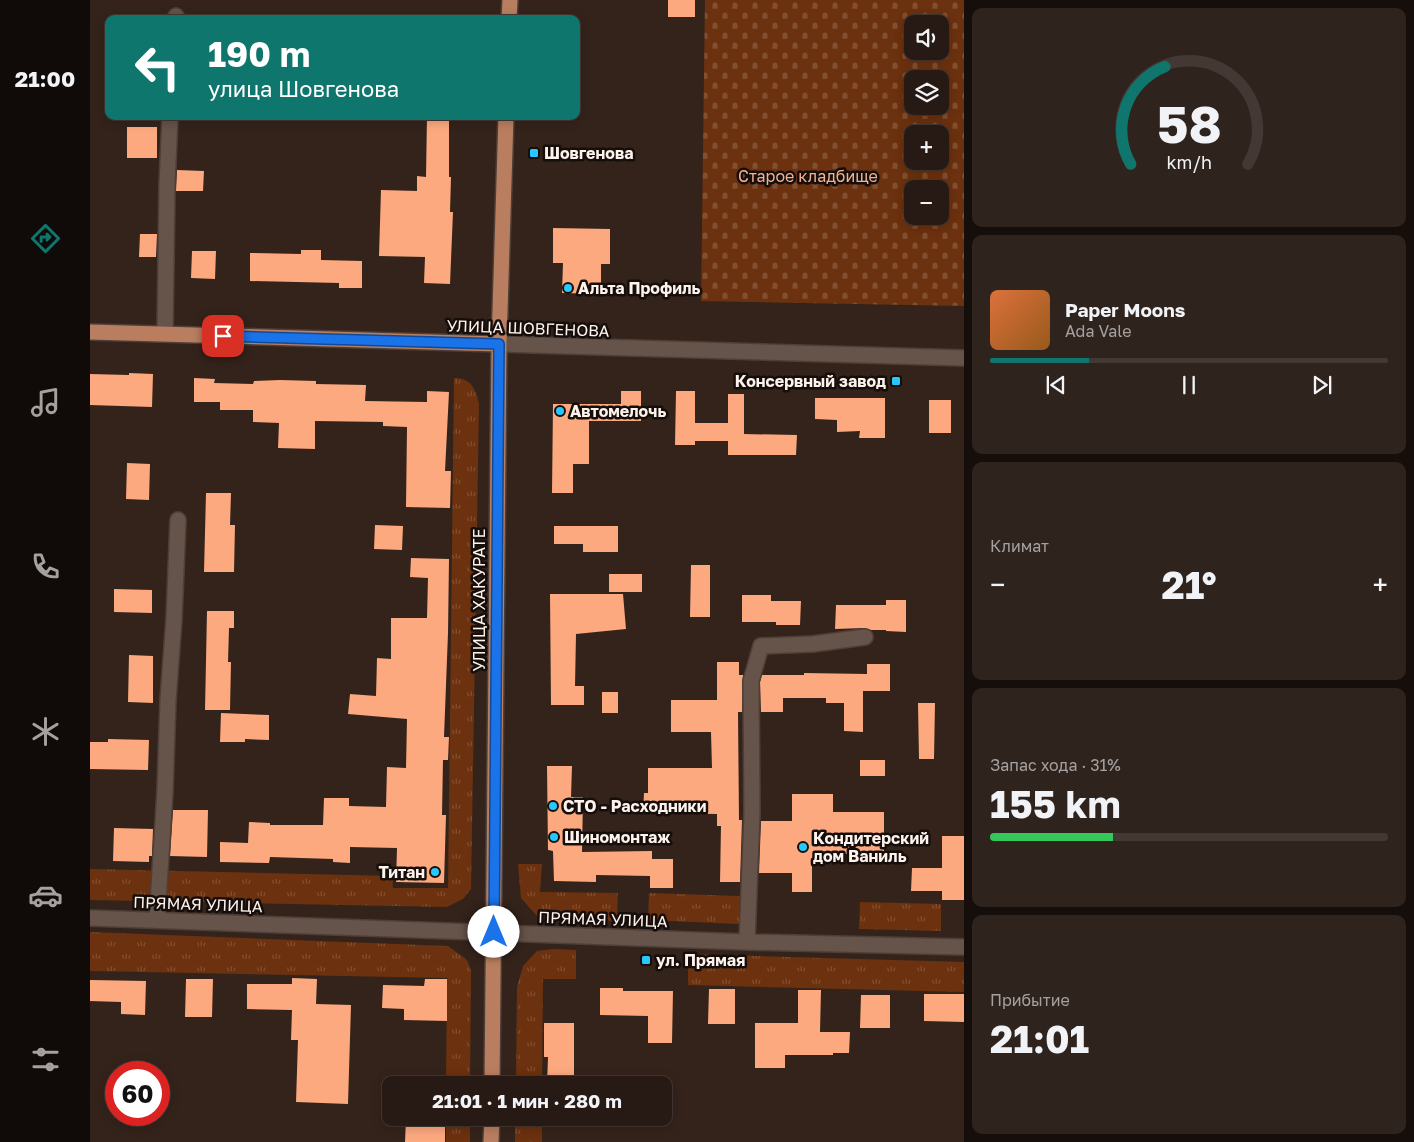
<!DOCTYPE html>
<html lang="ru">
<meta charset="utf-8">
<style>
:root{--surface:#271a14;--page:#2f231d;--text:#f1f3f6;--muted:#a4a1a0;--line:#433834;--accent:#0f766e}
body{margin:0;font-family:"Golos Text",sans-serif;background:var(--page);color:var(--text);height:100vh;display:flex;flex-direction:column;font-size:19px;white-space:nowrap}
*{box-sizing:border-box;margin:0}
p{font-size:16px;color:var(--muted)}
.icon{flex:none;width:28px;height:28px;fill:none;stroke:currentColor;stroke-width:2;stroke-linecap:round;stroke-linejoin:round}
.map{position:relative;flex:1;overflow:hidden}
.panel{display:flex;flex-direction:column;gap:8px;padding:8px;background:#150e0b;width:450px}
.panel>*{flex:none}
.guide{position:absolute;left:15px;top:15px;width:475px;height:105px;border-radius:10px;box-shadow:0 2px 12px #0003,0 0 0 1px var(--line);background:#0f766e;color:#fff;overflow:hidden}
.buttons{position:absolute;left:814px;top:15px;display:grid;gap:10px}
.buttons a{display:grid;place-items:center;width:45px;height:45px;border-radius:10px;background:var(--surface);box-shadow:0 2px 12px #0003,0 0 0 1px var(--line);font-size:25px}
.speed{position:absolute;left:15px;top:1061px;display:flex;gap:10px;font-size:25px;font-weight:700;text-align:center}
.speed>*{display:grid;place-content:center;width:65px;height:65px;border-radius:50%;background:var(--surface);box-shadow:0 2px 12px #0003,0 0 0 1px var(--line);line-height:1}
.speed .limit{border:8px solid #d22;background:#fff;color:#111}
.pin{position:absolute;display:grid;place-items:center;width:42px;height:42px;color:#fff;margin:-21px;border-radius:10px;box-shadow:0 2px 8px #0006}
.me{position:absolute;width:55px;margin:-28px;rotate:0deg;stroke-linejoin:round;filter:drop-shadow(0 0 4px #0008)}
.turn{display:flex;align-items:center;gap:18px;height:105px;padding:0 20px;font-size:22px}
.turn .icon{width:65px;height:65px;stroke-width:2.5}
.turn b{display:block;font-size:35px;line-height:42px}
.big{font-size:38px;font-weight:700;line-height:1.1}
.panel .tile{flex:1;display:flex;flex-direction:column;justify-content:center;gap:8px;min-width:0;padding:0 18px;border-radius:10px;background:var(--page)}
.panel .dial{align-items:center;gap:0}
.dial svg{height:130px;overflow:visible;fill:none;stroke:var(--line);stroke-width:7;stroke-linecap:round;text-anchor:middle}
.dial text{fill:var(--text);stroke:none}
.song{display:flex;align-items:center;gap:15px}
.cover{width:60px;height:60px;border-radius:8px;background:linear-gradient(135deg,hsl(20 70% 55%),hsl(30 70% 35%))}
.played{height:5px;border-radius:2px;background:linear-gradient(90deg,var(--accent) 25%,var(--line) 25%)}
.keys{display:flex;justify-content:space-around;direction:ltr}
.heat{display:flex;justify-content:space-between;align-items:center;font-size:28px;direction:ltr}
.charge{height:8px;border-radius:4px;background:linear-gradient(90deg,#34c759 31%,var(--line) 0)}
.trip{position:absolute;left:292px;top:1076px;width:290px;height:50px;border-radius:10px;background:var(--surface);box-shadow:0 2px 12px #0003,0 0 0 1px var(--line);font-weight:700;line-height:50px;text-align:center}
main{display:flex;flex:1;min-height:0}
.menu{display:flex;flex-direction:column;width:90px;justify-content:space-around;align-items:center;background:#100a08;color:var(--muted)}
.menu .icon{width:35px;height:35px}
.menu .current{color:var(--accent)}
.menu b{font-size:22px;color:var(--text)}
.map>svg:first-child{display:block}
</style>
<main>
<nav class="menu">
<b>21:00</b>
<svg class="icon current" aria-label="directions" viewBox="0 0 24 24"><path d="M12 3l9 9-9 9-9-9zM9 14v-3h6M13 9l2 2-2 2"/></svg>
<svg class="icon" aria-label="music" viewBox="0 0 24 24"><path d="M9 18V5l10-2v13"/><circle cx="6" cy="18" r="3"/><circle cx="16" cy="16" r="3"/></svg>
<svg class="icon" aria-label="phone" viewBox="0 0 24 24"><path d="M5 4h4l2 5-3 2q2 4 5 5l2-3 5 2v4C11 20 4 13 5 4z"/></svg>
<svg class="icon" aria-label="climate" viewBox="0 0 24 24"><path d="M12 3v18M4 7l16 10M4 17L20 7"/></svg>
<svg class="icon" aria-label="car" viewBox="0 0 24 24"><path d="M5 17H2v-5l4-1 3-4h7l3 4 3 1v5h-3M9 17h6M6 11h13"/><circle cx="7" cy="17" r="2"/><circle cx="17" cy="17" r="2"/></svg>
<svg class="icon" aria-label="filters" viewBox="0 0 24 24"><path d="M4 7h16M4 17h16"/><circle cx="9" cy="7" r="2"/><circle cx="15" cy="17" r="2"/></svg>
</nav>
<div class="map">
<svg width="874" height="1142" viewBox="0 0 874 1142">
<defs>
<pattern id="grass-tufts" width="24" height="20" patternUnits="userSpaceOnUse" patternTransform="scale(1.25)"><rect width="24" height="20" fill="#6c310e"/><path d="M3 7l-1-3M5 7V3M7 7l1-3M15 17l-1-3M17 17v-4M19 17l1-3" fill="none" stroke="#824f31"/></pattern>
<pattern id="cemetery-stones" width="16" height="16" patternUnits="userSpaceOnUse" patternTransform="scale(1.25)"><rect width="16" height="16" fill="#6c310e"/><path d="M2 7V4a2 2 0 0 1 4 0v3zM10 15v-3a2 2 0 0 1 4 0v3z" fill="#824f31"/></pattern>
</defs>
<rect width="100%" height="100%" fill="#34231b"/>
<!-- grass -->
<path fill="url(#grass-tufts)" d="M 364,378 C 381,378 386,389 389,404 L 381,889 L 373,899 L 357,907 L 0,900 L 0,869 L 302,876 L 303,888 L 358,888 Z
M 428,864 L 452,864 L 450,892 L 528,893 L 527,921 L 462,919 L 446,915 L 431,898 Z
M 559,893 L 650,896 L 649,924 L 558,920 Z
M 770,902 L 851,904 L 851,931 L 769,929 Z
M 0,932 L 358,946 L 377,960 L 381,970 L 380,1085 L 356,1085 L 357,978 L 0,971 Z
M 463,949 L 486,950 L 486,979 L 453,979 L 452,1085 L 426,1085 L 427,987 L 433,966 L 447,951 Z
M 598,954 L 874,962 L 874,992 L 598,985 Z
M 356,1118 L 380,1118 L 380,1142 L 356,1142 Z
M 425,1118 L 452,1118 L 452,1142 L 425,1142 Z"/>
<!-- cemetery -->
<path fill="url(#cemetery-stones)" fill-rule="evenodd" d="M 615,0 L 874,0 L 874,306 L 611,301 ZM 822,24 L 850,24 L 850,51 L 822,51 ZM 822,79 L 850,79 L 850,106 L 822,106 ZM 822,134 L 850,134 L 850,161 L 822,161 ZM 822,189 L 850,189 L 850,216 L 822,216 Z"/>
<!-- building -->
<path fill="#fca97f" d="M 578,0 L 605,0 L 605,17 L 578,17 Z
M 337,116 L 359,117 L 359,177 L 361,177 L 360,212 L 363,212 L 360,284 L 334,283 L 335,257 L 289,256 L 291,190 L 327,191 L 327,176 L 336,177 Z
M 37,127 L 67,127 L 67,158 L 37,158 Z
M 87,170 L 114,171 L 113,191 L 86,191 Z
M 463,228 L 520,229 L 520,264 L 511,264 L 511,294 L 472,293 L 473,263 L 463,263 Z
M 50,234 L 67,234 L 66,257 L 49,257 Z
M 211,250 L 231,250 L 231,260 L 272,261 L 272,288 L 249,288 L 249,283 L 160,281 L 160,253 L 211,254 Z
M 102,251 L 126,251 L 125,279 L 101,278 Z
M 39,373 L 63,374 L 62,407 L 0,405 L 0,374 L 39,375 Z
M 104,378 L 125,379 L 124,383 L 163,384 L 164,381 L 190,380 L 226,381 L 226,384 L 276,385 L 275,401 L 337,402 L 337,391 L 359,392 L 355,471 L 361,471 L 360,508 L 316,507 L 317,427 L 293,426 L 293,422 L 225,421 L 225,449 L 188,448 L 189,423 L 163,422 L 163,410 L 130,410 L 130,402 L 104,402 Z
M 531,391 L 551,391 L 551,421 L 499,421 L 499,464 L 483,464 L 483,493 L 462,493 L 463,404 L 531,404 Z
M 586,391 L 605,391 L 605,423 L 638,423 L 638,394 L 654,394 L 654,434 L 707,435 L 706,455 L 638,455 L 638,441 L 605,441 L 605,445 L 585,445 Z
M 725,398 L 795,398 L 795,438 L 769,438 L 770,431 L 747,432 L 747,420 L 725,419 Z
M 839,400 L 861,400 L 861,433 L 839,433 Z
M 37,463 L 60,464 L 59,500 L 36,499 Z
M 116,493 L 141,493 L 140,525 L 145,525 L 144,572 L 114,572 Z
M 285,525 L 313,526 L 312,550 L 284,549 Z
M 464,526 L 528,526 L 528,552 L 493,552 L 493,544 L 464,544 Z
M 321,558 L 359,559 L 358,633 L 354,737 L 359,737 L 358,760 L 353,760 L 352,815 L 356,815 L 354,883 L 306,882 L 307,848 L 260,847 L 260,863 L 243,862 L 243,859 L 180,857 L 179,863 L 130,862 L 130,842 L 158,843 L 159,822 L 180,823 L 180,825 L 233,825 L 234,798 L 259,798 L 259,806 L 296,807 L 297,767 L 316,768 L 317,719 L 258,714 L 260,694 L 286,696 L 287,658 L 301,659 L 301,618 L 337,618 L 338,578 L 320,577 Z
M 601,565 L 620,565 L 620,617 L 600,617 Z
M 519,574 L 552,574 L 552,592 L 519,592 Z
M 24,589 L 62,590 L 62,613 L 24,612 Z
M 460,594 L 533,594 L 536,629 L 486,634 L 485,686 L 494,686 L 494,705 L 461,705 Z
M 652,595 L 681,595 L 681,601 L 711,601 L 710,625 L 686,625 L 686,622 L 652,622 Z
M 796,600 L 816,600 L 816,632 L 796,631 L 796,630 L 781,630 L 774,628 L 745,629 L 746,605 L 796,605 Z
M 117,611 L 144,611 L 144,628 L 139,628 L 138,662 L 141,662 L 140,710 L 115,710 Z
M 39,655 L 63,656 L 63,703 L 38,702 Z
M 627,662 L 649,662 L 649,675 L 653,675 L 652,712 L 648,712 L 649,820 L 652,820 L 650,882 L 630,882 L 631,826 L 627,826 L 627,814 L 553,813 L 554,793 L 558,793 L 558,768 L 622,768 L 621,732 L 581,732 L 581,700 L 627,700 Z
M 777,664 L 800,664 L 800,691 L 773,691 L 773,732 L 754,731 L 754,703 L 736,703 L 736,698 L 693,698 L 693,712 L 671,712 L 670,682 L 672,675 L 714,675 L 714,673 L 777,674 Z
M 512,692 L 528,692 L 528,713 L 512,713 Z
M 828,703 L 845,703 L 844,759 L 829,759 Z
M 131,713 L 179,715 L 179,740 L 155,739 L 155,742 L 130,742 Z
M 18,739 L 59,740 L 58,770 L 0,769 L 0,742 L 18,742 Z
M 770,760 L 795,760 L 795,776 L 770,776 Z
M 457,766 L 482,766 L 481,797 L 493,797 L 492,852 L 562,851 L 562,859 L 583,859 L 583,888 L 560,888 L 560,876 L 506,875 L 506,882 L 464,881 L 463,851 L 458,850 Z
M 702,794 L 743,794 L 743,812 L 794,812 L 794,854 L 743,854 L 743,864 L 722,864 L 722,892 L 702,892 L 702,873 L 669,873 L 671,821 L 702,821 Z
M 83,810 L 118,810 L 117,857 L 80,856 Z
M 24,828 L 63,829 L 62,856 L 59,856 L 59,862 L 23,861 Z
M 852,836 L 874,836 L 874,900 L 852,900 L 852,891 L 821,891 L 822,868 L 852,868 Z
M 202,978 L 227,979 L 226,1004 L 261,1005 L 258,1104 L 206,1102 L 208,1040 L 201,1040 L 202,1010 L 157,1009 L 157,984 L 202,984 Z
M 96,979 L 123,979 L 122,1017 L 95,1017 Z
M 335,979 L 357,979 L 357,1021 L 314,1020 L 314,1009 L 292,1008 L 293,985 L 334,986 Z
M 0,980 L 56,981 L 55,1015 L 31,1014 L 31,1002 L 0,1001 Z
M 510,988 L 533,988 L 533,991 L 583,991 L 582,1043 L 558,1043 L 558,1016 L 510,1015 Z
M 619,989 L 645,989 L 645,1024 L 618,1024 Z
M 708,990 L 731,990 L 730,1032 L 760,1032 L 759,1053 L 743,1053 L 743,1055 L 695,1055 L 695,1068 L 665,1068 L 665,1023 L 708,1023 Z
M 834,994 L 874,994 L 874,1022 L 834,1021 Z
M 771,995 L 800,995 L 800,1028 L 770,1028 Z
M 454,1023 L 484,1023 L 484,1085 L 457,1085 L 458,1057 L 454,1057 Z
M 316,1118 L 355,1118 L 355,1142 L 315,1142 Z"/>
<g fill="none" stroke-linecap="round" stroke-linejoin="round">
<defs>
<path id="minor" d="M 86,19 L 86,16
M 75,334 L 77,186 L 80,116
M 409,344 L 874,358
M 0,918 L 657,942 L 874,947
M 67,920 L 75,791 L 78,700 L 84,619 L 88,520
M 657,942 L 662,813 L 661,681 L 671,646 L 723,644 L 775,637"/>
<path id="major" d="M 419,19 L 420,0
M 0,332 L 409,344
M 402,1085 L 409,344 L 416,116
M 401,1142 L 402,1118"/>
</defs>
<!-- minor casing -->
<use href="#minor" stroke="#4d3f38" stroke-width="18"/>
<!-- major casing -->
<use href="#major" stroke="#4d3f38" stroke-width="18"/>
<!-- minor -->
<use href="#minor" stroke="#66534a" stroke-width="15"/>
<!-- major -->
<use href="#major" stroke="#b97e60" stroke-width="15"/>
</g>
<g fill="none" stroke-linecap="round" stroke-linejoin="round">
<defs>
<path id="route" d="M 133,336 L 409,344 L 404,932"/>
</defs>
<!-- route casing -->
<use href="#route" stroke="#114b97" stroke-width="12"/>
<!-- route -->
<use href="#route" stroke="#1a73e8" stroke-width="9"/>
</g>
<!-- markers -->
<g fill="#27c8ff" stroke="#160e0b" stroke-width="2">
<rect x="439" y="148" width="10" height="10" rx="2.5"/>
<circle cx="478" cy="288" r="5"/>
<rect x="801" y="376" width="10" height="10" rx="2.5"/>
<circle cx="470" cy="411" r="5"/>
<circle cx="463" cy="806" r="5"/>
<circle cx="464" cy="837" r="5"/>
<circle cx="713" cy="847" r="5"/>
<circle cx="345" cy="872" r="5"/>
<rect x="551" y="955" width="10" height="10" rx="2.5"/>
</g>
<g text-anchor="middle" stroke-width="5" stroke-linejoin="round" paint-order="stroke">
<!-- poi labels -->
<g font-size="16" font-weight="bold" fill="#fdf2ec" stroke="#160e0b" text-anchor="start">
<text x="454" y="159">Шовгенова</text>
<text x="488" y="294">Альта Профиль</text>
<text x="796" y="387" text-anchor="end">Консервный завод</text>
<text x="480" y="417">Автомелочь</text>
<text x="473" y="812">СТО - Расходники</text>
<text x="474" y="843">Шиномонтаж</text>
<text x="723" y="844">Кондитерский<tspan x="723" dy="18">дом Ваниль</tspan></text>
<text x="335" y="878" text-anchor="end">Титан</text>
<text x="566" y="966">ул. Прямая</text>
</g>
<!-- park labels -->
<g font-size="16" fill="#f3b393" stroke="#160e0b">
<text x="718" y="182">Старое кладбище</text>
</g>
<!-- street labels -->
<g font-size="16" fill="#fdf2ec" stroke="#160e0b">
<text transform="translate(438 328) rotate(2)" y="6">УЛИЦА ШОВГЕНОВА</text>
<text transform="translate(389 600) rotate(-90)" y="6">УЛИЦА ХАКУРАТЕ</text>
<text transform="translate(108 904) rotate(2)" y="6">ПРЯМАЯ УЛИЦА</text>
<text transform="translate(513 919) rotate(2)" y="6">ПРЯМАЯ УЛИЦА</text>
</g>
</g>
</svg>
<div class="buttons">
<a><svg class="icon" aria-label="sound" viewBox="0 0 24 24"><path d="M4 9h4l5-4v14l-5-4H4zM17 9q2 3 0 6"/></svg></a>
<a><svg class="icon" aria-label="layers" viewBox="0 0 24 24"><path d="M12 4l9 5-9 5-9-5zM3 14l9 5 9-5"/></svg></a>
<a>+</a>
<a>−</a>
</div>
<div class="speed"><div class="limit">60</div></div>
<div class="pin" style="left:133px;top:336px;background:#d93025"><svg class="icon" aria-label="arrive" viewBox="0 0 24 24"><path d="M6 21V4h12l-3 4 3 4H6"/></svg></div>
<svg class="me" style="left:404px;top:932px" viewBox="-20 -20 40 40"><circle r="19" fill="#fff"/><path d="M0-13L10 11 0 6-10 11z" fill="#1a73e8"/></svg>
<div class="trip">21:01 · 1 мин · 280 m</div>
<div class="guide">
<div class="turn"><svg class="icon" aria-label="left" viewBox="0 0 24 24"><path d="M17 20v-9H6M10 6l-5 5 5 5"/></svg><div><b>190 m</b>улица Шовгенова</div></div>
</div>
</div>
<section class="panel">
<div class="tile dial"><svg viewBox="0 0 100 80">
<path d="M14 69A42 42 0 1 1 86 69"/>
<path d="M14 69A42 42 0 0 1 35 9" stroke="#0f766e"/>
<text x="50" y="56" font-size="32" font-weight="700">58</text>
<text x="50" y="72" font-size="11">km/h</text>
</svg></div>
<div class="tile">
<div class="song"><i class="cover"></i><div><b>Paper Moons</b><p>Ada Vale</p></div></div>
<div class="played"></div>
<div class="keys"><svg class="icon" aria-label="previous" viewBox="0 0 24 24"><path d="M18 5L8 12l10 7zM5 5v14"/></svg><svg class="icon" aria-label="pause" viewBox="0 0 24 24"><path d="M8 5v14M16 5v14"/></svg><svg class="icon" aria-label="next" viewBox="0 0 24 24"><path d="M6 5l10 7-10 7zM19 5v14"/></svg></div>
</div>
<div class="tile"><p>Климат</p>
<div class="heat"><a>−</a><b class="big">21°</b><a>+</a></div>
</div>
<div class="tile"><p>Запас хода · 31%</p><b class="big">155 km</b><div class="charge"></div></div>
<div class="tile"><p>Прибытие</p><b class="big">21:01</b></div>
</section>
</main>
